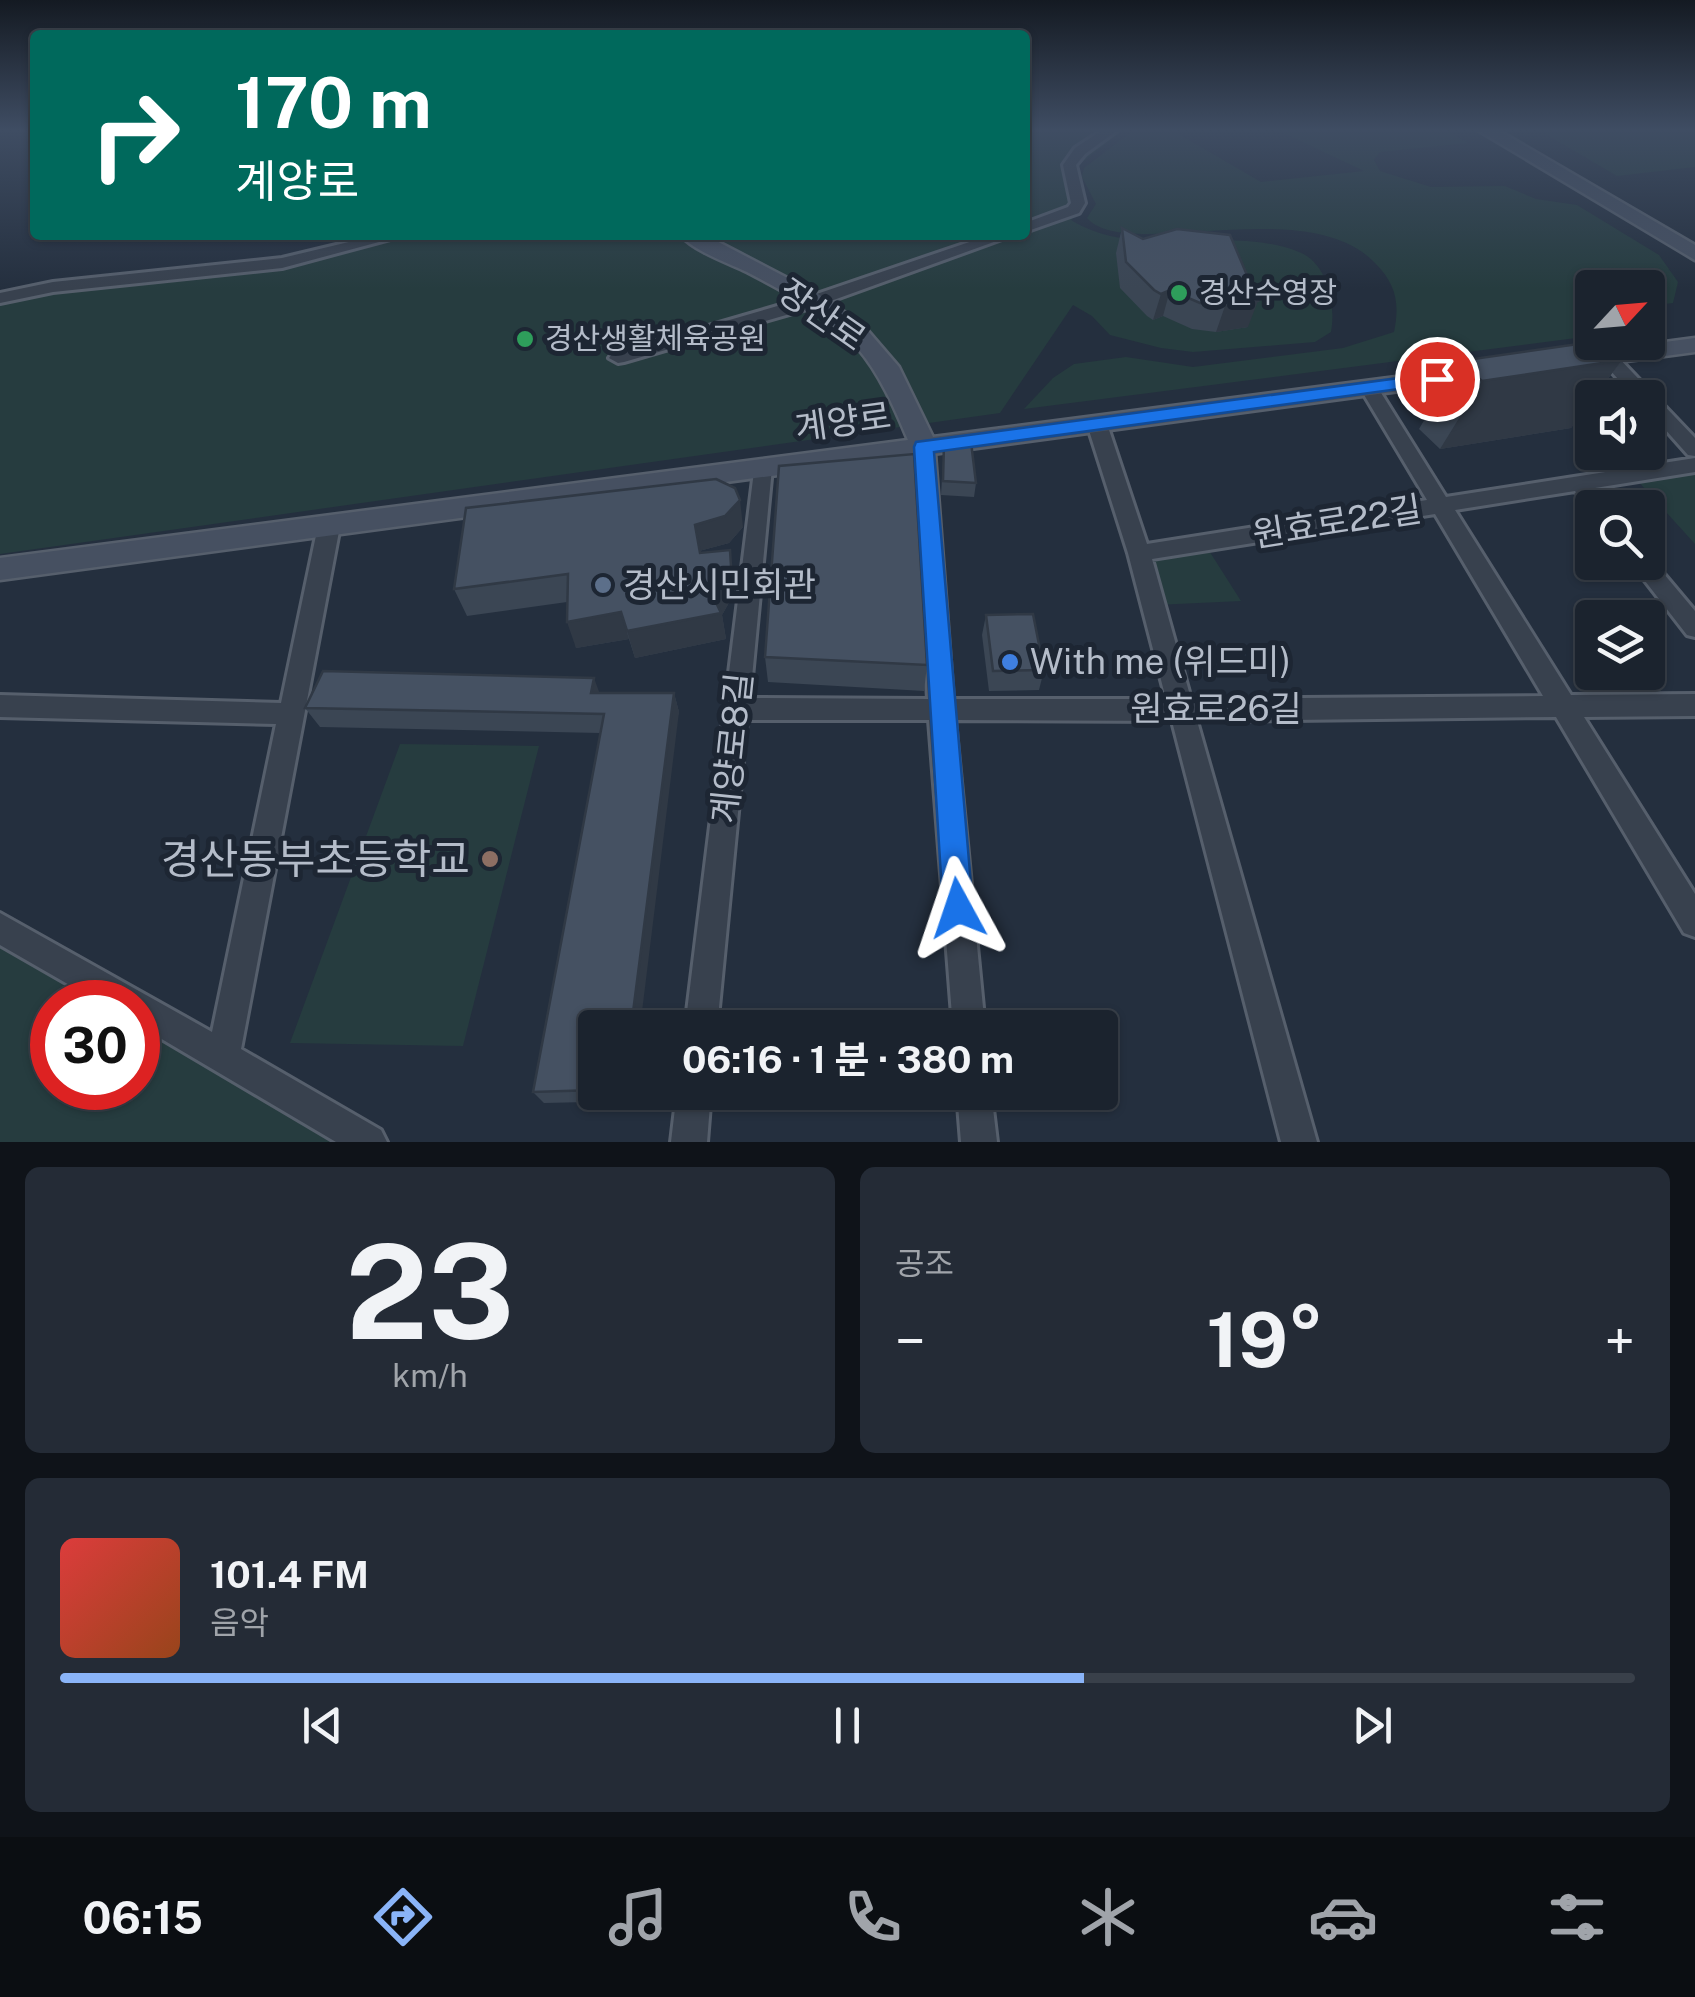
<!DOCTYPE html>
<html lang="ko">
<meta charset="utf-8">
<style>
:root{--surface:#1b232e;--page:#242b36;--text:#f1f3f6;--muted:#a0a4aa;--line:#39404a;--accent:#8ab4f8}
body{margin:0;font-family:"Public Sans","Noto Sans KR",sans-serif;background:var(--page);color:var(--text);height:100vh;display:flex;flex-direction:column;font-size:38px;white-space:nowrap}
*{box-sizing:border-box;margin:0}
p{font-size:32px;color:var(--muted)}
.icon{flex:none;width:55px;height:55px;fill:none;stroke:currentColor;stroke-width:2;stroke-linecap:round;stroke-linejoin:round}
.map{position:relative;height:1142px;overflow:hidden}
.drawer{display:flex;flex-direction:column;gap:25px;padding:25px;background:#0f1319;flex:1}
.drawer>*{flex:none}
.top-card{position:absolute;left:30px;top:30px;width:1000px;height:210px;border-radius:10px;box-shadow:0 2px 8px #0004,0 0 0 2px var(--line);background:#00695c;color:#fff;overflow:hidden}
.needle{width:65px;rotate:64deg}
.tools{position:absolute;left:1575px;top:270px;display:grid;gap:20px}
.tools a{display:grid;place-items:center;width:90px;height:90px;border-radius:10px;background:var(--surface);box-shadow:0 2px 8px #0004,0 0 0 2px var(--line);font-size:50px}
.speed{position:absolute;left:30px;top:980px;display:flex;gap:20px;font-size:50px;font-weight:700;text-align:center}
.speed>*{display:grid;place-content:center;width:130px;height:130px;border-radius:50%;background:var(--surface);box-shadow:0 2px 8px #0004,0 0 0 2px var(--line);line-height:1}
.speed .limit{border:15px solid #d22;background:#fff;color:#111}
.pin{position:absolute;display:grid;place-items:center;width:85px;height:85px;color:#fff;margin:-42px;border:5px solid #fff;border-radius:50%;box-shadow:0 2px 10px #0007}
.me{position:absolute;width:110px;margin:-55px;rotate:355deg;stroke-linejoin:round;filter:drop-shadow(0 0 8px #0008)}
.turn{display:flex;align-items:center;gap:35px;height:210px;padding:0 40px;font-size:45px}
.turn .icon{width:130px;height:130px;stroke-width:2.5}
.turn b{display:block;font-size:70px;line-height:85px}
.big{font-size:75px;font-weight:700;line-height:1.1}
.drawer .widget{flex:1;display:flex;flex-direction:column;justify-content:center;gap:15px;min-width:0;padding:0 35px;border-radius:15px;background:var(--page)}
.drawer .dial{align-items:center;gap:0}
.dial b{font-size:130px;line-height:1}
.song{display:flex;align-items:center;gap:30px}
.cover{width:120px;height:120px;border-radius:15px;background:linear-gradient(135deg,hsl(0 70% 55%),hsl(20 70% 35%))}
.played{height:10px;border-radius:5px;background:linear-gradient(90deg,var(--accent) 65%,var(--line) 65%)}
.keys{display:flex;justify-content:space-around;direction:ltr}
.heat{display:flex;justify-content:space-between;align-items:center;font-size:55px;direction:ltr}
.drawer .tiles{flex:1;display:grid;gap:25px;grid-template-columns:1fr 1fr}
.widget:last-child{grid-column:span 2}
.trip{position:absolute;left:578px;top:1010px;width:540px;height:100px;border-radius:10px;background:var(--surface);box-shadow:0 2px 8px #0004,0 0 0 2px var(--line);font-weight:700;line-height:100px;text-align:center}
.menu{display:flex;height:160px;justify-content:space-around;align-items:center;background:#0b0e12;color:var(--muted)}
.menu .icon{width:70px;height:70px}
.menu .current{color:var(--accent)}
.menu b{font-size:45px;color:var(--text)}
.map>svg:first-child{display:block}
</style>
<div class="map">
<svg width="1695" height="1142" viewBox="0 0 1695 1142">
<rect width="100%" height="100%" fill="#242f3e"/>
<!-- green -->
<path fill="#263c3f" d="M 1025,129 L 1125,129 L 1076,167 L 1085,204 L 1071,220 C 1138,262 1227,223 1299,252 C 1328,263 1336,305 1331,332 L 1315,342 L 1193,352 L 1161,348 L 1110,335 L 1092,316 L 1073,305 L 1000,413 L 0,554 L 0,293 L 41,283 L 274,260 L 383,235 L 1025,235 Z
M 1135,129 L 1170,129 L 1261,182 L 1364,171 L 1275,129 L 1444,129 L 1468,143 L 1380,152 L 1374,160 L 1380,171 L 1431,187 L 1505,186 L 1536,199 L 1577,205 L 1659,255 L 1678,282 L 1673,303 L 1648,306 L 1648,288 L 1592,288 L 1592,336 L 1024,409 L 1053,378 L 1074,364 L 1126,357 L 1193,367 L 1343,348 L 1394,332 C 1400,303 1396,284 1375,263 C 1306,191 1126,263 1087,218 L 1096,204 L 1082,177 L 1084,168 Z
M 1537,129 L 1695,129 L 1695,167 L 1617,176 Z
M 1695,469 L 1695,544 L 1636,479 Z
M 1206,546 L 1241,601 L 1156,605 L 1143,555 Z
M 400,744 L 539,746 L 463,1046 L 290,1043 Z
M 0,930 L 127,1002 L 52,1002 L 52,1088 L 138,1088 L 138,1008 L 369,1142 L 0,1142 Z"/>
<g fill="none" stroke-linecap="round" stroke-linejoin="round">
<defs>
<path id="street" d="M 1104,129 L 1119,129 L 1085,154 L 1076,165 L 1085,203 L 1079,213 L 1025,232 L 1025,223 L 1068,207 L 1071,203 L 1063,165 L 1075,148 Z
M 378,235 L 405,235 L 282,268 L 53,292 L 0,303 L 0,293 L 53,282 L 282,258 Z
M 990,235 L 1013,235 L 817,306 L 624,362 L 618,363 L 609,358 L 612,354 L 805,298 Z
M 1607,351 L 1613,352 L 1695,438 L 1695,456 L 1688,455 L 1648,410 L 1648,398 L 1635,398 L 1601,360 L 1598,356 Z
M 1369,382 L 1378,388 L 1446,497 L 1695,458 L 1695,472 L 1595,488 L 1609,508 L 1592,508 L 1592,513 L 1575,491 L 1455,510 L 1571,695 L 1695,694 L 1695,716 L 1584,717 L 1695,894 L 1695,937 L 1684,933 L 1556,717 L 1197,721 L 1317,1142 L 1281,1142 L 1172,721 L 955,720 L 985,1028 L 953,1028 L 929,720 L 747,720 L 717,1028 L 685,1028 L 755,463 L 769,463 L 772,468 L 750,698 L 928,699 L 914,447 L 924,441 L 934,447 L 953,699 L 1166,699 L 1128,553 L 1087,424 L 1097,418 L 1107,424 L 1147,544 L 1427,500 L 1360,388 ZM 1435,514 L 1543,696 L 1191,699 L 1152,559 Z
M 329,518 L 340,526 L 241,1049 L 381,1130 L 387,1142 L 336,1142 L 138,1025 L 138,1002 L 99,1002 L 0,945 L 0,913 L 212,1032 L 276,724 L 0,717 L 0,695 L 281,703 L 318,526 Z
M 1648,555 L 1695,611 L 1695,637 L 1687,635 L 1635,568 L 1632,562 L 1648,562 Z
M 677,1092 L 711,1092 L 707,1142 L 671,1142 Z
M 957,1092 L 991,1092 L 997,1142 L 961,1142 Z"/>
<path id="secondary" d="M 1476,129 L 1496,129 L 1695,245 L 1695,260 Z
M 680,235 L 705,235 L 818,294 L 862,324 L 899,367 L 933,437 L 1489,365 L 1501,372 L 1489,379 L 0,580 L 0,558 L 908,440 C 868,341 841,321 747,272 C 726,262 696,252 680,235 Z
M 1695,338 L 1695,352 L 1574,368 L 1562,361 L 1574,354 Z"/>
</defs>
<!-- street casing -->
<use href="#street" stroke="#565f6c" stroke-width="6"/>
<!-- secondary casing -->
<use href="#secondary" stroke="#565f6c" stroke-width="5"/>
<!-- street -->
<use href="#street" fill="#38414e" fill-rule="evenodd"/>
<!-- secondary -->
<use href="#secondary" fill="#465061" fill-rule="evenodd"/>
</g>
<!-- wall -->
<path fill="#3b4654" d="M 1122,228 L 1143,239 L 1177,229 L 1248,327 L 1216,332 L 1192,329 L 1163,316 L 1153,320 L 1147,316 L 1120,288 L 1116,253 Z
M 1622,360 L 1571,428 L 1440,449 L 1419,429 L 1459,361 Z
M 944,443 L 976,483 L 974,497 L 941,495 Z
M 743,527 L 729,543 L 699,551 L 735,592 L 722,615 L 726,639 L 635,658 L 629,639 L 576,648 L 567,602 L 467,616 L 454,589 Z
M 986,615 L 1044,670 L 1039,690 L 989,691 L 982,635 Z
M 765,657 L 927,665 L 924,691 L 768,682 Z
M 599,693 L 674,693 L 679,712 L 595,1028 L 595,1092 L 632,1092 L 631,1101 L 544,1103 L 533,1092 L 600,733 L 320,727 L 305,708 Z"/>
<!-- shaded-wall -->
<path fill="#303945" d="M 1170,290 L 1163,316 L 1153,320 L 1161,294 Z
M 1258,301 L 1248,327 L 1216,332 L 1225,306 Z
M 1622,360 L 1571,428 L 1440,449 L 1482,381 Z
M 740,500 L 743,527 L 729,543 L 699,551 L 695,525 Z
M 730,550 L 735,592 L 722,615 L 726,639 L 635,658 L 627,631 L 713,596 Z
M 621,612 L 629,639 L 576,648 L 567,622 Z
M 594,678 L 601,697 L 591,693 Z
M 674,693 L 679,712 L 640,1028 L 631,1028 Z"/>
<!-- building -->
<path fill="#455162" stroke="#303945" stroke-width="2.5" d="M 1122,228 L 1143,239 L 1177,229 L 1230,235 L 1258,301 L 1225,306 L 1200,303 L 1170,290 L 1161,294 L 1154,290 L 1126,262 Z
M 1592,342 L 1598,342 L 1622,360 L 1482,381 L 1459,361 Z
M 971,442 L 976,483 L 943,481 L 944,443 Z
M 914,454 L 927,665 L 765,657 L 779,466 Z
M 716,479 L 735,488 L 740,500 L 725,516 L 695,525 L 700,553 L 730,550 L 731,566 L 713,596 L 721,613 L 627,631 L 621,612 L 567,622 L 568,574 L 454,589 L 466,508 Z
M 1033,614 L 1044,670 L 993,671 L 986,615 Z
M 323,671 L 594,678 L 591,693 L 674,693 L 631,1028 L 595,1028 L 595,1090 L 533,1092 L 604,714 L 305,708 Z"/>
<!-- sky -->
<linearGradient id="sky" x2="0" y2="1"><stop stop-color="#141a22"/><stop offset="0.45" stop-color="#3f4d63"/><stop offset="1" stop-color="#3f4d63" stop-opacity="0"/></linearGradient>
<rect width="1695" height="289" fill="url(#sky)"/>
<!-- route -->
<path fill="#1a73e8" stroke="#114b97" stroke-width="2.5" d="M 1437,373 L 1443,375 L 1443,383 L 934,452 L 973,908 L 969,919 L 958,923 L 948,919 L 943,908 L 914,447 L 916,442 Z"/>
<!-- markers -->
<g fill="#2e9e5b" stroke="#1d2633" stroke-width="4">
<circle cx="1179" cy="293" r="10"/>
<circle cx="525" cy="339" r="10"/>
</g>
<circle fill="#5c6f8a" stroke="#1d2633" stroke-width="4" cx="603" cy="585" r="10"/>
<circle fill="#3f7fe0" stroke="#1d2633" stroke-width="4" cx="1010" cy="662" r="10"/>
<circle fill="#8d6e63" stroke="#1d2633" stroke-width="4" cx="490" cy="859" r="10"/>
<g text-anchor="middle" stroke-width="10" stroke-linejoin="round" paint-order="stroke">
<!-- far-poi labels -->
<g font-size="30" fill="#b4bcc9" stroke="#1d2633" text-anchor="start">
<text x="1199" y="303">경산수영장</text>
<text x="545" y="349">경산생활체육공원</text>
</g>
<!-- street labels -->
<g font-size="35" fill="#b4bcc9" stroke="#1d2633">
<text transform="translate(822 315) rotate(35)" y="12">장산로</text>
<text transform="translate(843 422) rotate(-8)" y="12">계양로</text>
<text transform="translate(1337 522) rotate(-9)" y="12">원효로22길</text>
<text x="1216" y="721">원효로26길</text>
<text transform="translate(732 748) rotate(-84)" y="12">계양로8길</text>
</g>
<!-- poi labels -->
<g font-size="35" fill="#b4bcc9" stroke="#1d2633" text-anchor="start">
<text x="623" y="597">경산시민회관</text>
<text x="1030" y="674">With me (위드미)</text>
</g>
<!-- near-poi labels -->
<g font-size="42" fill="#b4bcc9" stroke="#1d2633" text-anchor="end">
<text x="470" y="874">경산동부초등학교</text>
</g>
</g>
</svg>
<div class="tools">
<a><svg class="needle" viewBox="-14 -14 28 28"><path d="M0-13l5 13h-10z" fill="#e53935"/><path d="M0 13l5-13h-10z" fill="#a0a4aa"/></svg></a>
<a><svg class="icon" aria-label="sound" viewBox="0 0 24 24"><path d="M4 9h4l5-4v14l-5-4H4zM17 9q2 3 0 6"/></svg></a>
<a><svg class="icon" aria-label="search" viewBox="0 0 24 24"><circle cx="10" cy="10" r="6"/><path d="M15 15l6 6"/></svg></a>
<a><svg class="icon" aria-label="layers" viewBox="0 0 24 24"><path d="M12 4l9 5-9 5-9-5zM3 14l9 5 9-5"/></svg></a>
</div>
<div class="speed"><div class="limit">30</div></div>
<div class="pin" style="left:1437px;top:379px;background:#d93025"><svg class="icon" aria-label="arrive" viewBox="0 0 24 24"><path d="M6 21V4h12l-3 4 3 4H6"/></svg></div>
<svg class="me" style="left:958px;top:908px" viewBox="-20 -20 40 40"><path d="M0-17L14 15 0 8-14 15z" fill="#1a73e8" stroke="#fff" stroke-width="4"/></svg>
<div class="trip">06:16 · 1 분 · 380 m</div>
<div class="top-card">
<div class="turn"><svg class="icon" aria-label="right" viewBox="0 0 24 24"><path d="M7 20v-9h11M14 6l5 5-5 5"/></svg><div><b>170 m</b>계양로</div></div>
</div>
</div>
<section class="drawer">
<div class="tiles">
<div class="widget dial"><b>23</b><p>km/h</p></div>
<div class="widget"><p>공조</p>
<div class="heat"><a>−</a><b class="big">19°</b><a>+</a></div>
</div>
<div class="widget">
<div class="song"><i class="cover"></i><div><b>101.4 FM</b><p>음악</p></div></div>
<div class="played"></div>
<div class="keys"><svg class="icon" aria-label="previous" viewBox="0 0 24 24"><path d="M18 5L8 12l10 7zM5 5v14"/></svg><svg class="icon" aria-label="pause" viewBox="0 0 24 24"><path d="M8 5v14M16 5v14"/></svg><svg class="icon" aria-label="next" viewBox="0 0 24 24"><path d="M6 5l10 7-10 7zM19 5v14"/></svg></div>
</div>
</div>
</section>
<nav class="menu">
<b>06:15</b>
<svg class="icon current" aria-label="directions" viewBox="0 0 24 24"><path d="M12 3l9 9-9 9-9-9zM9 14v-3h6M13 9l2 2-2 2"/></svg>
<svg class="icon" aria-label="music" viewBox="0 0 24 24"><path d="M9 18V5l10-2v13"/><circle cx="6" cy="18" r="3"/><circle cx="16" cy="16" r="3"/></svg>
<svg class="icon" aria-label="phone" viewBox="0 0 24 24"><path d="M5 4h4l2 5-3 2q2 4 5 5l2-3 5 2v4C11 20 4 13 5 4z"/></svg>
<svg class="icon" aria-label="climate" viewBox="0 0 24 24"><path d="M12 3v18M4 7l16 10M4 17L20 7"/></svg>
<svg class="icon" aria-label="car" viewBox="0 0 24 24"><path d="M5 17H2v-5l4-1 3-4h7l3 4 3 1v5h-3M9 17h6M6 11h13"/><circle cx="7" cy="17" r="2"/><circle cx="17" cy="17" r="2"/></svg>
<svg class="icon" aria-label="filters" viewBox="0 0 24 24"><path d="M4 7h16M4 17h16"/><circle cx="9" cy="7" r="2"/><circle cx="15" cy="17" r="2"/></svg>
</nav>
